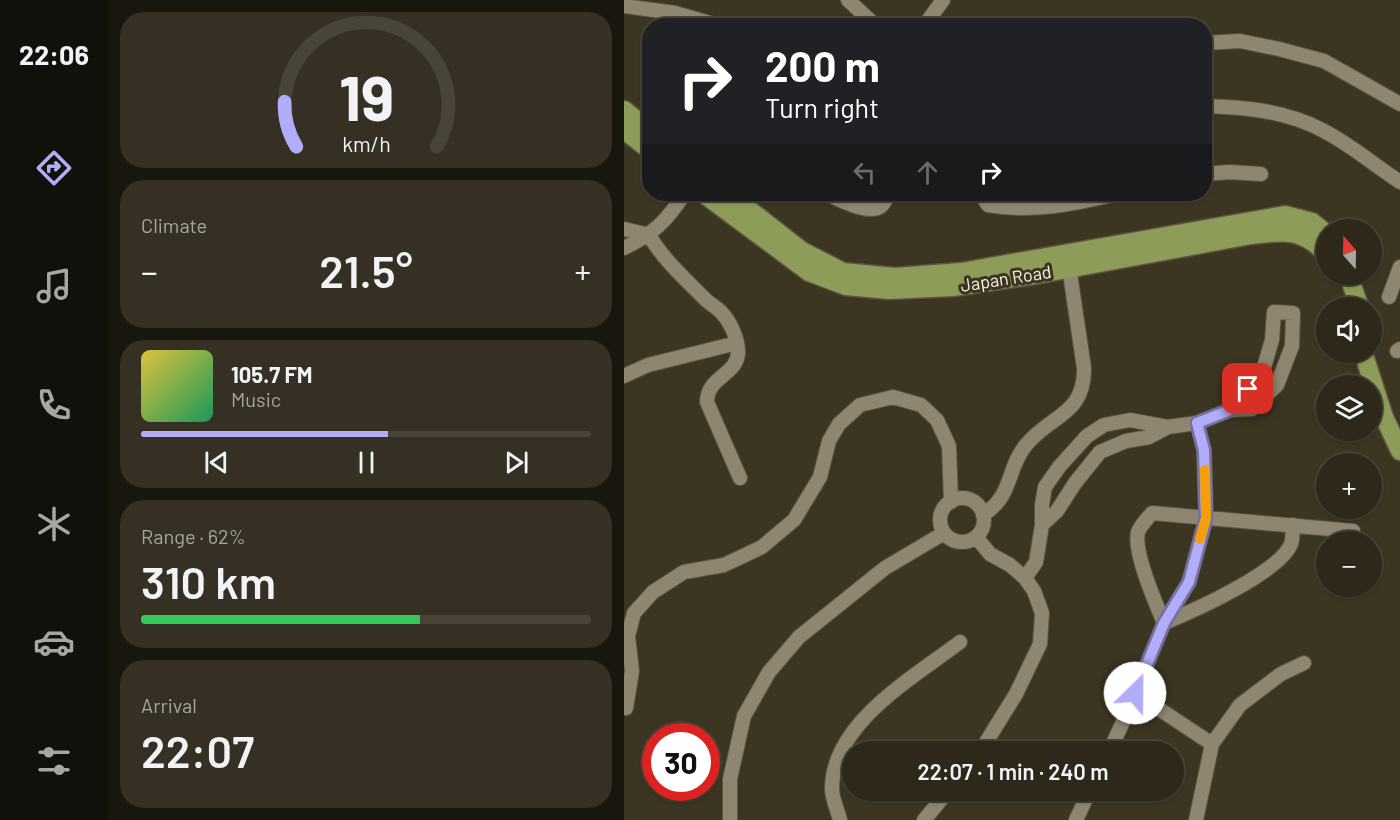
<!DOCTYPE html>
<meta charset="utf-8">
<style>
:root{--surface:#2d281a;--page:#353023;--text:#f1f3f6;--muted:#a7a6a2;--line:#484439;--accent:#b2adf9}
body{margin:0;font-family:Barlow,sans-serif;background:var(--page);color:var(--text);height:100vh;display:flex;flex-direction:column;font-size:22px;white-space:nowrap}
*{box-sizing:border-box;margin:0}
p{font-size:20px;color:var(--muted)}
.icon{flex:none;width:33px;height:33px;fill:none;stroke:currentColor;stroke-width:2;stroke-linecap:round;stroke-linejoin:round}
.map{position:relative;flex:1;overflow:hidden}
.side{display:flex;flex-direction:column;gap:12px;padding:12px;background:#19160e;width:516px}
.side>*{flex:none}
.top-card{position:absolute;left:18px;top:18px;width:570px;height:183px;border-radius:24px;box-shadow:0 2px 4px #0004,0 0 0 2px var(--line);background:#202124;color:#fff;overflow:hidden}
.needle{width:39px;rotate:340deg}
.controls{position:absolute;left:692px;top:219px;display:grid;gap:12px}
.controls a{display:grid;place-items:center;width:66px;height:66px;border-radius:50%;background:var(--surface);box-shadow:0 2px 4px #0004,0 0 0 2px var(--line);font-size:30px}
.speed{position:absolute;left:18px;top:723px;display:flex;gap:12px;font-size:30px;font-weight:700;text-align:center}
.speed>*{display:grid;place-content:center;width:78px;height:78px;border-radius:50%;background:var(--surface);box-shadow:0 2px 4px #0004,0 0 0 2px var(--line);line-height:1}
.speed .limit{border:9px solid #d22;background:#fff;color:#111}
.pin{position:absolute;display:grid;place-items:center;width:51px;height:51px;color:#fff;margin:-26px;border-radius:12px;box-shadow:0 3px 9px #0006}
.me{position:absolute;width:66px;margin:-33px;rotate:23deg;stroke-linejoin:round;filter:drop-shadow(0 0 4px #0008)}
.turn{display:flex;align-items:center;gap:21px;height:126px;padding:0 24px;font-size:27px}
.turn .icon{width:78px;height:78px;stroke-width:2.5}
.turn b{display:block;font-size:42px;line-height:51px}
.lanes{display:flex;align-items:center;height:57px;padding:0 24px;background:#0003;justify-content:center;gap:30px;direction:ltr}
.lanes .off{opacity:.35}
.big{font-size:45px;font-weight:600;line-height:1.1}
.side .tile{flex:1;display:flex;flex-direction:column;justify-content:center;gap:9px;min-width:0;padding:0 21px;border-radius:24px;background:var(--page)}
.side .dial{align-items:center;gap:0}
.dial svg{height:156px;overflow:visible;fill:none;stroke:var(--line);stroke-width:7;stroke-linecap:round;text-anchor:middle}
.dial text{fill:var(--text);stroke:none}
.song{display:flex;align-items:center;gap:18px}
.cover{width:72px;height:72px;border-radius:9px;background:linear-gradient(135deg,hsl(50 70% 55%),hsl(150 70% 35%))}
.played{height:6px;border-radius:3px;background:linear-gradient(90deg,var(--accent) 55%,var(--line) 55%)}
.keys{display:flex;justify-content:space-around;direction:ltr}
.heat{display:flex;justify-content:space-between;align-items:center;font-size:33px;direction:ltr}
.charge{height:9px;border-radius:4px;background:linear-gradient(90deg,#34c759 62%,var(--line) 0)}
.trip{position:absolute;left:218px;top:741px;width:342px;height:60px;border-radius:30px;background:var(--surface);box-shadow:0 2px 4px #0004,0 0 0 2px var(--line);font-weight:600;line-height:60px;text-align:center}
main{display:flex;flex:1;min-height:0}
.tabs{display:flex;flex-direction:column;width:108px;justify-content:space-around;align-items:center;background:#12100a;color:var(--muted)}
.tabs .icon{width:42px;height:42px}
.tabs .active{color:var(--accent)}
.tabs b{font-size:27px;color:var(--text)}
.map>svg:first-child{display:block}
</style>
<main>
<nav class="tabs">
<b>22:06</b>
<svg class="icon active" aria-label="directions" viewBox="0 0 24 24"><path d="M12 3l9 9-9 9-9-9zM9 14v-3h6M13 9l2 2-2 2"/></svg>
<svg class="icon" aria-label="music" viewBox="0 0 24 24"><path d="M9 18V5l10-2v13"/><circle cx="6" cy="18" r="3"/><circle cx="16" cy="16" r="3"/></svg>
<svg class="icon" aria-label="phone" viewBox="0 0 24 24"><path d="M5 4h4l2 5-3 2q2 4 5 5l2-3 5 2v4C11 20 4 13 5 4z"/></svg>
<svg class="icon" aria-label="climate" viewBox="0 0 24 24"><path d="M12 3v18M4 7l16 10M4 17L20 7"/></svg>
<svg class="icon" aria-label="car" viewBox="0 0 24 24"><path d="M5 17H2v-5l4-1 3-4h7l3 4 3 1v5h-3M9 17h6M6 11h13"/><circle cx="7" cy="17" r="2"/><circle cx="17" cy="17" r="2"/></svg>
<svg class="icon" aria-label="filters" viewBox="0 0 24 24"><path d="M4 7h16M4 17h16"/><circle cx="9" cy="7" r="2"/><circle cx="15" cy="17" r="2"/></svg>
</nav>
<section class="side">
<div class="tile dial"><svg viewBox="0 0 100 80">
<path d="M14 69A42 42 0 1 1 86 69"/>
<path d="M14 69A42 42 0 0 1 8 46" stroke="#b2adf9"/>
<text x="50" y="56" font-size="32" font-weight="700">19</text>
<text x="50" y="72" font-size="11">km/h</text>
</svg></div>
<div class="tile"><p>Climate</p>
<div class="heat"><a>−</a><b class="big">21.5°</b><a>+</a></div>
</div>
<div class="tile">
<div class="song"><i class="cover"></i><div><b>105.7 FM</b><p>Music</p></div></div>
<div class="played"></div>
<div class="keys"><svg class="icon" aria-label="previous" viewBox="0 0 24 24"><path d="M18 5L8 12l10 7zM5 5v14"/></svg><svg class="icon" aria-label="pause" viewBox="0 0 24 24"><path d="M8 5v14M16 5v14"/></svg><svg class="icon" aria-label="next" viewBox="0 0 24 24"><path d="M6 5l10 7-10 7zM19 5v14"/></svg></div>
</div>
<div class="tile"><p>Range · 62%</p><b class="big">310 km</b><div class="charge"></div></div>
<div class="tile"><p>Arrival</p><b class="big">22:07</b></div>
</section>
<div class="map">
<svg width="776" height="820" viewBox="0 0 776 820">
<rect width="100%" height="100%" fill="#3c3522"/>
<g fill="none" stroke-linecap="round" stroke-linejoin="round">
<defs>
<path id="minor" d="M 224,0 L 252,26
M 0,6 L 51,13 L 96,26
M 300,26 L 319,0
M 580,43 L 616,41 L 655,49 L 700,61 L 776,104
M 580,106 C 621,107 662,111 698,130 C 726,144 750,165 776,182
M 580,174 L 606,172 L 637,174
M 203,194 C 214,199 246,216 257,206 C 261,203 263,197 265,194
M 357,194 L 364,205 C 410,213 449,204 493,194
M 0,229 L 25,235 C 38,258 60,278 79,297 C 84,303 91,306 97,312 C 106,321 115,340 114,354 C 112,375 83,377 83,402 L 116,478
M 0,248 C 29,234 43,221 60,194
M 765,297 L 776,267
M 773,351 L 776,349
M 0,376 L 24,365 L 113,343
M316 520a22 22 0 1 1 44 0a22 22 0 1 1-44 0Z
M 359,515 C 390,495 382,469 402,445 C 426,415 461,415 460,368 L 444,260
M 418,525 L 433,511 L 451,483 L 476,452 L 502,441 L 525,437 L 544,427
M 669,525 C 668,531 669,539 667,544 C 655,573 569,611 540,623 C 532,604 509,552 514,532 C 516,526 524,518 528,513 L 729,531
M 352,537 L 366,554 L 386,565 L 401,578 L 410,591 L 418,613 L 416,644 L 392,694 L 356,752
M 401,578 L 412,562 L 418,525 L 418,505 L 421,487 L 435,467 L 463,436 L 480,425 L 506,420 L 544,427 L 573,423 L 606,410 L 628,409 L 653,385 L 668,346 L 669,313 L 650,312 L 648,340 L 640,367 L 606,410
M 511,693 L 588,744
M 2,708 L 8,671 L 4,636 L 10,613 L 29,592 L 60,572 L 100,565 L 138,547 L 170,520 L 196,477 L 205,441 L 215,424 L 236,405 L 269,397 L 297,405 L 313,420 L 325,446 L 327,502
M 485,752 L 498,724 L 540,623 L 565,582 L 582,518 L 580,450 L 573,423
M 106,820 L 106,779 L 120,716 L 145,672 L 175,637 L 261,568 L 320,533
M 216,820 C 214,811 208,799 208,789 C 208,723 289,678 336,642
M 300,820 L 325,790
M 452,820 L 466,790
M 572,820 L 588,744 L 616,705 L 657,674 L 680,663"/>
<path id="major" d="M 0,110 L 26,131
M 0,130 L 26,150
M 80,194 L 185,272 L 222,286 L 265,290 L 329,287 L 416,274 L 627,235 C 659,231 679,228 702,254
M 105,194 L 178,251 L 219,272 L 271,277 L 337,272 L 661,215 L 688,222 L 702,233
M 724,274 L 736,308
M 739,352 L 760,417 L 776,451"/>
</defs>
<!-- minor casing -->
<use href="#minor" stroke="#5a5442" stroke-width="16"/>
<!-- major casing -->
<use href="#major" stroke="#5a5442" stroke-width="21"/>
<!-- minor -->
<use href="#minor" stroke="#8e8670" stroke-width="14"/>
<!-- major -->
<use href="#major" stroke="#8d9c59" stroke-width="18"/>
</g>
<g fill="none" stroke-linecap="round" stroke-linejoin="round">
<defs>
<path id="route" d="M 511,693 L 540,623 L 565,582 L 582,518 L 580,450 L 573,423 L 606,410 L 624,389"/>
</defs>
<!-- route casing -->
<use href="#route" stroke="#7470a2" stroke-width="15"/>
<!-- route -->
<use href="#route" stroke="#b2adf9" stroke-width="10"/>
<!-- slow -->
<path stroke="#f59e0b" stroke-width="10" d="M 576,539 L 582,518 L 581,470"/>
</g>
<g text-anchor="middle" stroke-width="6" stroke-linejoin="round" paint-order="stroke">
<!-- street labels -->
<g font-size="18" fill="#f6f2e6" stroke="#3c3522">
<text transform="translate(382 279) rotate(-9)" y="6">Japan Road</text>
</g>
</g>
</svg>
<div class="controls">
<a><svg class="needle" viewBox="-14 -14 28 28"><path d="M0-13l5 13h-10z" fill="#e53935"/><path d="M0 13l5-13h-10z" fill="#a7a6a2"/></svg></a>
<a><svg class="icon" aria-label="sound" viewBox="0 0 24 24"><path d="M4 9h4l5-4v14l-5-4H4zM17 9q2 3 0 6"/></svg></a>
<a><svg class="icon" aria-label="layers" viewBox="0 0 24 24"><path d="M12 4l9 5-9 5-9-5zM3 14l9 5 9-5"/></svg></a>
<a>+</a>
<a>−</a>
</div>
<div class="speed"><div class="limit">30</div></div>
<div class="pin" style="left:624px;top:389px;background:#d93025"><svg class="icon" aria-label="arrive" viewBox="0 0 24 24"><path d="M6 21V4h12l-3 4 3 4H6"/></svg></div>
<svg class="me" style="left:511px;top:693px" viewBox="-20 -20 40 40"><circle r="19" fill="#fff"/><path d="M0-13L10 11 0 6-10 11z" fill="#b2adf9"/></svg>
<div class="trip">22:07 · 1 min · 240 m</div>
<div class="top-card">
<div class="turn"><svg class="icon" aria-label="right" viewBox="0 0 24 24"><path d="M7 20v-9h11M14 6l5 5-5 5"/></svg><div><b>200 m</b>Turn right</div></div>
<div class="lanes"><svg class="icon off" aria-label="left" viewBox="0 0 24 24"><path d="M17 20v-9H6M10 6l-5 5 5 5"/></svg><svg class="icon off" aria-label="ahead" viewBox="0 0 24 24"><path d="M12 20V5M6 11l6-6 6 6"/></svg><svg class="icon" aria-label="right" viewBox="0 0 24 24"><path d="M7 20v-9h11M14 6l5 5-5 5"/></svg></div>
</div>
</div>
</main>
